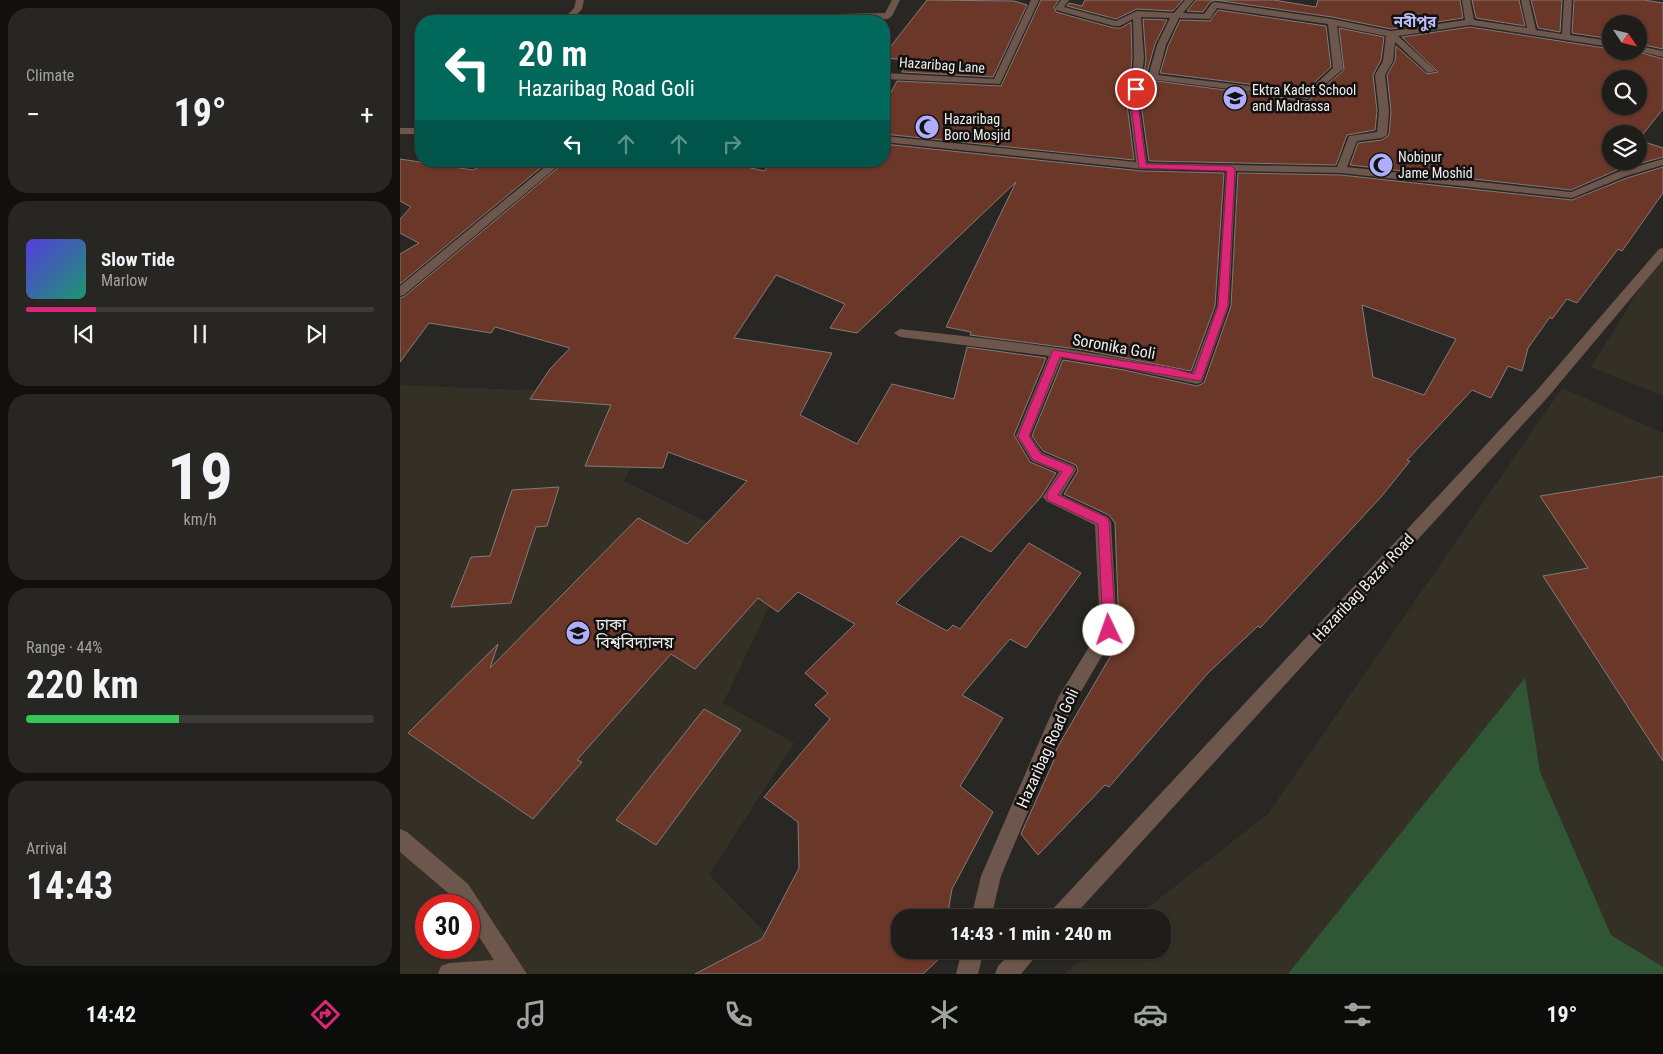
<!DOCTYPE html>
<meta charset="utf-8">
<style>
:root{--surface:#1f1d1a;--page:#272623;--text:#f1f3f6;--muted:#a1a2a2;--line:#3c3b39;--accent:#db2777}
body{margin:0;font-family:"Roboto Condensed","Noto Sans Bengali",sans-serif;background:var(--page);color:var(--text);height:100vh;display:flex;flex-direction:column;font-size:19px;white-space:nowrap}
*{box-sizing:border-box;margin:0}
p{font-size:16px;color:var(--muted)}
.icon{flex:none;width:28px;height:28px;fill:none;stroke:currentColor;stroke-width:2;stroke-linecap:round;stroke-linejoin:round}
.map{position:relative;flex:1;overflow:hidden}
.side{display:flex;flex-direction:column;gap:8px;padding:8px;background:#11100e;width:400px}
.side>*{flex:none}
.guide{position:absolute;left:15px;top:15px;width:475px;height:152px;border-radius:20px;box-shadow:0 1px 4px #0004,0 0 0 1px var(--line);background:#00695c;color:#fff;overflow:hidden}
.needle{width:32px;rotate:125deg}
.buttons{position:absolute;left:1202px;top:15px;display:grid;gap:10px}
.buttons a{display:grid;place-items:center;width:45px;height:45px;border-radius:50%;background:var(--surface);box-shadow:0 1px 4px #0004,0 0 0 1px var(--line);font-size:25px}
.speed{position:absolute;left:15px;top:894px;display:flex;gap:10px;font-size:25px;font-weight:700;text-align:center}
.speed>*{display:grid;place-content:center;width:65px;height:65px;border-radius:50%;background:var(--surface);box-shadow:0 1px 4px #0004,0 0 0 1px var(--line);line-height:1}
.speed .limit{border:8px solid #d22;background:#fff;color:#111}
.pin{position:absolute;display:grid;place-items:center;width:42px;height:42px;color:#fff;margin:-21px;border:2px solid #fff;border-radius:50%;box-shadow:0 1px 5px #0007}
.me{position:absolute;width:55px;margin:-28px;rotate:357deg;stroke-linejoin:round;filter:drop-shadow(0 0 4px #0008)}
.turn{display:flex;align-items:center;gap:18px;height:105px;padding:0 20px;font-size:22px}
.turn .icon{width:65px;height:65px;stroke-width:2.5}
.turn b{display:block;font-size:35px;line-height:42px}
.lanes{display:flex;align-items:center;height:48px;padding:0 20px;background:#0003;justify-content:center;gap:25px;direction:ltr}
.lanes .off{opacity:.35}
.big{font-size:38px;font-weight:700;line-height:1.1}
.side .card{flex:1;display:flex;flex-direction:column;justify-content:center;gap:8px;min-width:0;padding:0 18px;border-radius:20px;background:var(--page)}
.side .dial{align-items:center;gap:0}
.dial b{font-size:65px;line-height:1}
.song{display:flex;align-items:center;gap:15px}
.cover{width:60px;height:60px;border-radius:8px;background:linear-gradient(135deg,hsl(250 70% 55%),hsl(160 70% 35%))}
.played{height:5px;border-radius:2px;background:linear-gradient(90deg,var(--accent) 20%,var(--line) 20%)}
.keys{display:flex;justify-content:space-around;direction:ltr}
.heat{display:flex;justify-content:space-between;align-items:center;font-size:28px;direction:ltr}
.charge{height:8px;border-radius:4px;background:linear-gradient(90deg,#34c759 44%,var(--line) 0)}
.trip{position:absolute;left:491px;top:909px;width:280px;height:50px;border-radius:20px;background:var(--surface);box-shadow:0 1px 4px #0004,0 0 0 1px var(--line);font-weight:700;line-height:50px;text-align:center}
.dock{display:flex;height:80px;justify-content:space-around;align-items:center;background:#0c0c0a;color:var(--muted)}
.dock .icon{width:35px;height:35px}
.dock .current{color:var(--accent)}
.dock b{font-size:22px;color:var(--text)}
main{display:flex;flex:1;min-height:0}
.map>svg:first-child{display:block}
</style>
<main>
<section class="side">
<div class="card"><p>Climate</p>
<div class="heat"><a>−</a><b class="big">19°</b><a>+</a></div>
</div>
<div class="card">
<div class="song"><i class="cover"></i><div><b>Slow Tide</b><p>Marlow</p></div></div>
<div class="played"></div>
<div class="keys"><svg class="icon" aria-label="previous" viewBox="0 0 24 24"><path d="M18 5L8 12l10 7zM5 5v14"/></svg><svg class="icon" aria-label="pause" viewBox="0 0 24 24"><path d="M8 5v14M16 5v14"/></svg><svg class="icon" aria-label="next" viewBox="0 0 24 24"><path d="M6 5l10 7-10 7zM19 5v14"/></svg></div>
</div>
<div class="card dial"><b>19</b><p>km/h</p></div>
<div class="card"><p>Range · 44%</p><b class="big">220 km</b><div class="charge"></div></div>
<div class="card"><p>Arrival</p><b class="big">14:43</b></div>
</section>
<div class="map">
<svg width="1263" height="974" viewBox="0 0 1263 974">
<rect width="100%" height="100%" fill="#292723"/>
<!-- built -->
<path fill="#353026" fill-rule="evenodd" d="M 1263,251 L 1263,396 L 1191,367 Z
M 0,385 L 269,396 L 224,481 L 390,563 L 323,703 L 394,743 L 309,875 L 406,974 L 0,974 ZM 26,905 L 69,905 L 69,948 L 26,948 Z
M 1162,388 L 1263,433 L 1263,974 L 664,974 L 695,950 L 762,950 L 762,918 L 736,917 L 868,814 Z"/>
<!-- green -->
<path fill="#2f5735" d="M 1125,678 L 1140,772 L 1211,935 L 1263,967 L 1263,974 L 888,974 Z"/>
<!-- building -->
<path fill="#6b3729" stroke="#817b7a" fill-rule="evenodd" d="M 527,0 L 614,1 L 627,5 L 593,77 L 502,72 L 509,60 L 484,58 L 484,55 Z
M 641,0 L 659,0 L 654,7 L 656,12 L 714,28 L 721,28 L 731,22 L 732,58 L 727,104 L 734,160 L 484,134 L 484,106 L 497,81 L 601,86 Z
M 685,0 L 783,0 L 773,11 L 737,9 L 716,19 L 667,6 L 669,3 L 682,6 Z
M 796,0 L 874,0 L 916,7 L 918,0 L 1060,0 L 1063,18 L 991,29 L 932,17 L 815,0 L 810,2 L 803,12 L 787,11 Z
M 1072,0 L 1119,0 L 1125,26 L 1076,18 Z
M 1131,0 L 1162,0 L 1160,32 L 1138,28 Z
M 1174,0 L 1244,0 L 1263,3 L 1263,49 L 1239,44 L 1239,24 L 1211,24 L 1211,39 L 1172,33 Z
M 818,10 L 926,26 L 931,67 L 905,91 L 760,73 L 768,46 L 780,20 L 810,21 Z
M 743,19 L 767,20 L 755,44 L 746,76 L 749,80 L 908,101 L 944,70 L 939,28 L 984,37 L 981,60 L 973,75 L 977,111 L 975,130 L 947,135 L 936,165 L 749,161 L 741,104 L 746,58 Z
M 1070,27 L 1211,49 L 1211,51 L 1235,51 L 1263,59 L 1263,109 L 1239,139 L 1239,134 L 1211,134 L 1211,161 L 1239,161 L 1239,140 L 1263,148 L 1263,157 L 1217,170 L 1171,190 L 950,165 L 958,143 L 982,140 L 989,135 L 991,111 L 987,75 L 995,61 L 996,46 L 1027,74 L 1038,72 L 1002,37 ZM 1211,79 L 1239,79 L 1239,106 L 1211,106 Z
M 484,144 L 742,171 L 824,173 L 815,306 L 791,371 L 684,350 L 570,335 L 571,332 L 546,327 L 616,182 L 457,333 L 430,328 L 445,304 L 376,275 L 334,338 L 432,353 L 400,415 L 457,444 L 492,384 L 554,399 L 567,347 L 646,358 L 614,435 L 630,462 L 656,473 L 641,497 L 591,552 L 561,536 L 496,603 L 547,631 L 553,625 L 560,629 L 629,543 L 681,573 L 626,648 L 610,639 L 562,695 L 603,718 L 560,786 L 593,812 L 552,889 L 547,918 L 500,918 L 500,950 L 541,950 L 539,959 L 523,974 L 295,974 L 362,939 L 399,868 L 398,822 L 364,797 L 430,719 L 415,705 L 428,693 L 405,673 L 455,624 L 398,592 L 378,612 L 358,598 L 295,669 L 271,654 L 177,760 L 182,762 L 133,819 L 8,733 L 98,644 L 90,668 L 238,518 L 287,544 L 347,481 L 268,452 L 263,468 L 185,466 L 211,405 L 130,399 L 150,369 L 170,348 L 95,327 L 91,333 L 29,323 L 0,362 L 0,298 L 5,296 L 166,161 L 322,161 L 364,171 L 373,161 L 484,161 Z
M 0,159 L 73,170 L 90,161 L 149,161 L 0,284 L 0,254 L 19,243 L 0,233 L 0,219 L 11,207 L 0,201 Z
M 1263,167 L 1263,193 L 1222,251 L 1218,249 L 1177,303 L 1167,299 L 1152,319 L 1150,317 L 1128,348 L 1122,371 L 1108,366 L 1091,398 L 1072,390 L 1007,460 L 1010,461 L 981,497 L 860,628 L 858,626 L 808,673 L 709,787 L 705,785 L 638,855 L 621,834 L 654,760 L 652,759 L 657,748 L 724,633 L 719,630 L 715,523 L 709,515 L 664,494 L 678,471 L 676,465 L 643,451 L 632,436 L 663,360 L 724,370 L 797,386 L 804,383 L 831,306 L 838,173 L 941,175 L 1172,200 L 1227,178 ZM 962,305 L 1056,339 L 1024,395 L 973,377 Z
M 1263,476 L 1263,761 L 1143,576 L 1188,568 L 1140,496 Z
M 159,487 L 147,526 L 136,527 L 111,603 L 51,607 L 71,557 L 90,556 L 112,490 Z
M 304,709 L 341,730 L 256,845 L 216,820 Z"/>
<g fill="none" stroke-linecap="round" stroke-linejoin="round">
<!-- minor -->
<path fill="#6d564b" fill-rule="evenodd" d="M 176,0 L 184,0 L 182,9 L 171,21 L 162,21 L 174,8 Z
M 492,0 L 500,0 L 492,16 L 488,19 L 380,21 L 387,15 L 485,13 Z
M 631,0 L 639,0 L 600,84 L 484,79 L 484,73 L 594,79 Z
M 661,0 L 669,0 L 664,7 L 716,21 L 737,11 L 774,13 L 785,0 L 794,0 L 783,13 L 804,14 L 812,3 L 815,2 L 932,19 L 991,31 L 1065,20 L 1062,0 L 1070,0 L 1074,20 L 1127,28 L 1121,0 L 1129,0 L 1136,30 L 1162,34 L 1164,0 L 1172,0 L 1170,35 L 1211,41 L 1211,47 L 1070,25 L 998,36 L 1036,71 L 1028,73 L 995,42 L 993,61 L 985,75 L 989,111 L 987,135 L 982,138 L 957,141 L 947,167 L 1171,192 L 1218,172 L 1263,159 L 1263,165 L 1226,176 L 1172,198 L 941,173 L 836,171 L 829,306 L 802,382 L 797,384 L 724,368 L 662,358 L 630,436 L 642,453 L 674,466 L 676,470 L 661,495 L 708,517 L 711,522 L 717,630 L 672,707 L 601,876 L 591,918 L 571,918 L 581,876 L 659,696 L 700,629 L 695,525 L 646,501 L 643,497 L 659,472 L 632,461 L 616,436 L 649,356 L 500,337 L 494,333 L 500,329 C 598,340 696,350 792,373 L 817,306 L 826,171 L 742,169 L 484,142 L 484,136 L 736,162 L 729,104 L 734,58 L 733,19 L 720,26 L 714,26 L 656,10 L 655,8 ZM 817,8 L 928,24 L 933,68 L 906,93 L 758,75 L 766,45 L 779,18 L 810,19 ZM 741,17 L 770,18 L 757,45 L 748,77 L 750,79 L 908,99 L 943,69 L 937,26 L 986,36 L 983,61 L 975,75 L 979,111 L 977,132 L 949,136 L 937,167 L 747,163 L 739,104 L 744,58 Z
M 1239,46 L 1263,51 L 1263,57 L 1237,51 Z
M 0,128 L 21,128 L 21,134 L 0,134 Z
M 152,161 L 164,161 L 4,295 L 0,296 L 0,286 Z
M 1263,248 L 1263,260 L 1148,397 L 672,918 L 648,918 L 651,911 L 1138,389 L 1259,249 Z
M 0,829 L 7,832 L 68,884 L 127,974 L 38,974 L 41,966 L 49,963 L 94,960 L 69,921 L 69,905 L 58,905 L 54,898 L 0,852 Z
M 562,950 L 584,950 L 578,974 L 556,974 Z
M 614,950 L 639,950 L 635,957 L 621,974 L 595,974 L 598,966 Z"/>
</g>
<!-- route -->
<path fill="#db2777" stroke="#8e194d" d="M 733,87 L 739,89 L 738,104 L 746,164 L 831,166 L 835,169 L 828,306 L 801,381 L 660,357 L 629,436 L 641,454 L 673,467 L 674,470 L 658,495 L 708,518 L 709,522 L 716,630 L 714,634 L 709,636 L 705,634 L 703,630 L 698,524 L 647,500 L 647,493 L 662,472 L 633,460 L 618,436 L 653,350 L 771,368 L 794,374 L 818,306 L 827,171 L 739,168 L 731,104 Z"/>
<!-- icons -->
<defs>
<symbol id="school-disc" viewBox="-11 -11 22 22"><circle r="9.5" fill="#aeaefb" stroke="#11100f"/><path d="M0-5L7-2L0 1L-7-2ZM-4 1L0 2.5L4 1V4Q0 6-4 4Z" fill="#111"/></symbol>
<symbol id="mosque-disc" viewBox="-11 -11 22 22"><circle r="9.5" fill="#aeaefb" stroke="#11100f"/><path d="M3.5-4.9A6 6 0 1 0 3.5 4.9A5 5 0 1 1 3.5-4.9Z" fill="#111"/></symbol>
<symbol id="university-disc" viewBox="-11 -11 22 22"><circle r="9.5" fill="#aeaefb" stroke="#11100f"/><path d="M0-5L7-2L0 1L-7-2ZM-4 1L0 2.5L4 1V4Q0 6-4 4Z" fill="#111"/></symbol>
</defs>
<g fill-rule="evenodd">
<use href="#school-disc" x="821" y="84" width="28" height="28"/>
<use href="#mosque-disc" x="513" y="113" width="28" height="28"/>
<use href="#mosque-disc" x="967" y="151" width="28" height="28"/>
<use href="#university-disc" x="164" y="619" width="28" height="28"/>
</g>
<g text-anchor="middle" stroke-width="5" stroke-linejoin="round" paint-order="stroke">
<!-- far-street labels -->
<g font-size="14" fill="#f0eeec" stroke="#11100f">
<text transform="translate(542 65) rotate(4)" y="5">Hazaribag Lane</text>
</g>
<!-- far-poi labels -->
<g font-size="14" fill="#f0eeec" stroke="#11100f" text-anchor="start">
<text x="852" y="95">Ektra Kadet School<tspan x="852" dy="16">and Madrassa</tspan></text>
<text x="544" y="124">Hazaribag<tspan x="544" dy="16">Boro Mosjid</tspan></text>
<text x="998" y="162">Nobipur<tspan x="998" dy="16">Jame Moshid</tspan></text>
</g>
<!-- far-neighbourhood labels -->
<g font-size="15" font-weight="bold" fill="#bcbef7" stroke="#11100f">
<text x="1015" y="27">নবীপুর</text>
</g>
<!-- street labels -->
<g font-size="16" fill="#f0eeec" stroke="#11100f">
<text transform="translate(714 346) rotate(10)" y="6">Soronika Goli</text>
<text transform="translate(963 587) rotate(-47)" y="6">Hazaribag Bazar Road</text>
<text transform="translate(647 748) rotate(-66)" y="6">Hazaribag Road Goli</text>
</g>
<!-- poi labels -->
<g font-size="16" fill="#f0eeec" stroke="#11100f" text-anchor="start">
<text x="196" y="630">ঢাকা<tspan x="196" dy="18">বিশ্ববিদ্যালয়</tspan></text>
</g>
</g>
</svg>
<div class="buttons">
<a><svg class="needle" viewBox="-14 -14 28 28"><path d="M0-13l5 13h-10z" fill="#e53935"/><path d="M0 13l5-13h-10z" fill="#a1a2a2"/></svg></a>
<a><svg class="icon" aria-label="search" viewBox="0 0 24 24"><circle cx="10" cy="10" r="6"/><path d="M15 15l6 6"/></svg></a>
<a><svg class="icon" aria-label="layers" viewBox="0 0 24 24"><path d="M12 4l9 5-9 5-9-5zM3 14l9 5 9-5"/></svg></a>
</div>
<div class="speed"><div class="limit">30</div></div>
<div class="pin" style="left:736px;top:89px;background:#d93025"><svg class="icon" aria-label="arrive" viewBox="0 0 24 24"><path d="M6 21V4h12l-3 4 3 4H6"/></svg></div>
<svg class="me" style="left:709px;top:630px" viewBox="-20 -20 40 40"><circle r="19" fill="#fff"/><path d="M0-13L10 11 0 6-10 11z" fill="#db2777"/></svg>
<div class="trip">14:43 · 1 min · 240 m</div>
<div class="guide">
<div class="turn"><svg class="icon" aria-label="left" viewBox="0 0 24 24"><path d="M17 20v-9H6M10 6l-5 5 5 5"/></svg><div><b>20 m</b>Hazaribag Road Goli</div></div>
<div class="lanes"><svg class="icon" aria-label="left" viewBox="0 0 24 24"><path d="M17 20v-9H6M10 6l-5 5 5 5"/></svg><svg class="icon off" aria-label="ahead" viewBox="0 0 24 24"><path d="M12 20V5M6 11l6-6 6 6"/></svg><svg class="icon off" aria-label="ahead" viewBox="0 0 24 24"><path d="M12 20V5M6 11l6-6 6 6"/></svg><svg class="icon off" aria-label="right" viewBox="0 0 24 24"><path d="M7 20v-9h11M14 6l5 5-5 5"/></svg></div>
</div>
</div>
</main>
<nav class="dock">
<b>14:42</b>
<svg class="icon current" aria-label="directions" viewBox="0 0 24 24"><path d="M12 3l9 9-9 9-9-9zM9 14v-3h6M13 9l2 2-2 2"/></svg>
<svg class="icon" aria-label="music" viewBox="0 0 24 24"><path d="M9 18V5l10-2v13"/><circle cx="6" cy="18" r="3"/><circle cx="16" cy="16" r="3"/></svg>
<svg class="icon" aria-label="phone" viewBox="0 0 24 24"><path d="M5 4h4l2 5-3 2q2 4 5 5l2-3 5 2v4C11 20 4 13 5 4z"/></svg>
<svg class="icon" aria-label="climate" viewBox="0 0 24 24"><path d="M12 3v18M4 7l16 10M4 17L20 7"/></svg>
<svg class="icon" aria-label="car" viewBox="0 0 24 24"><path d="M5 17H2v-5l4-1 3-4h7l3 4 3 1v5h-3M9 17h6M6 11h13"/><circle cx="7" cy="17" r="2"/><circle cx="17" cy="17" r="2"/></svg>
<svg class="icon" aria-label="filters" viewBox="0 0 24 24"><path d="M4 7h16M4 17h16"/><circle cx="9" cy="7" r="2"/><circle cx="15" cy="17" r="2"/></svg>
<b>19°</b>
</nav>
